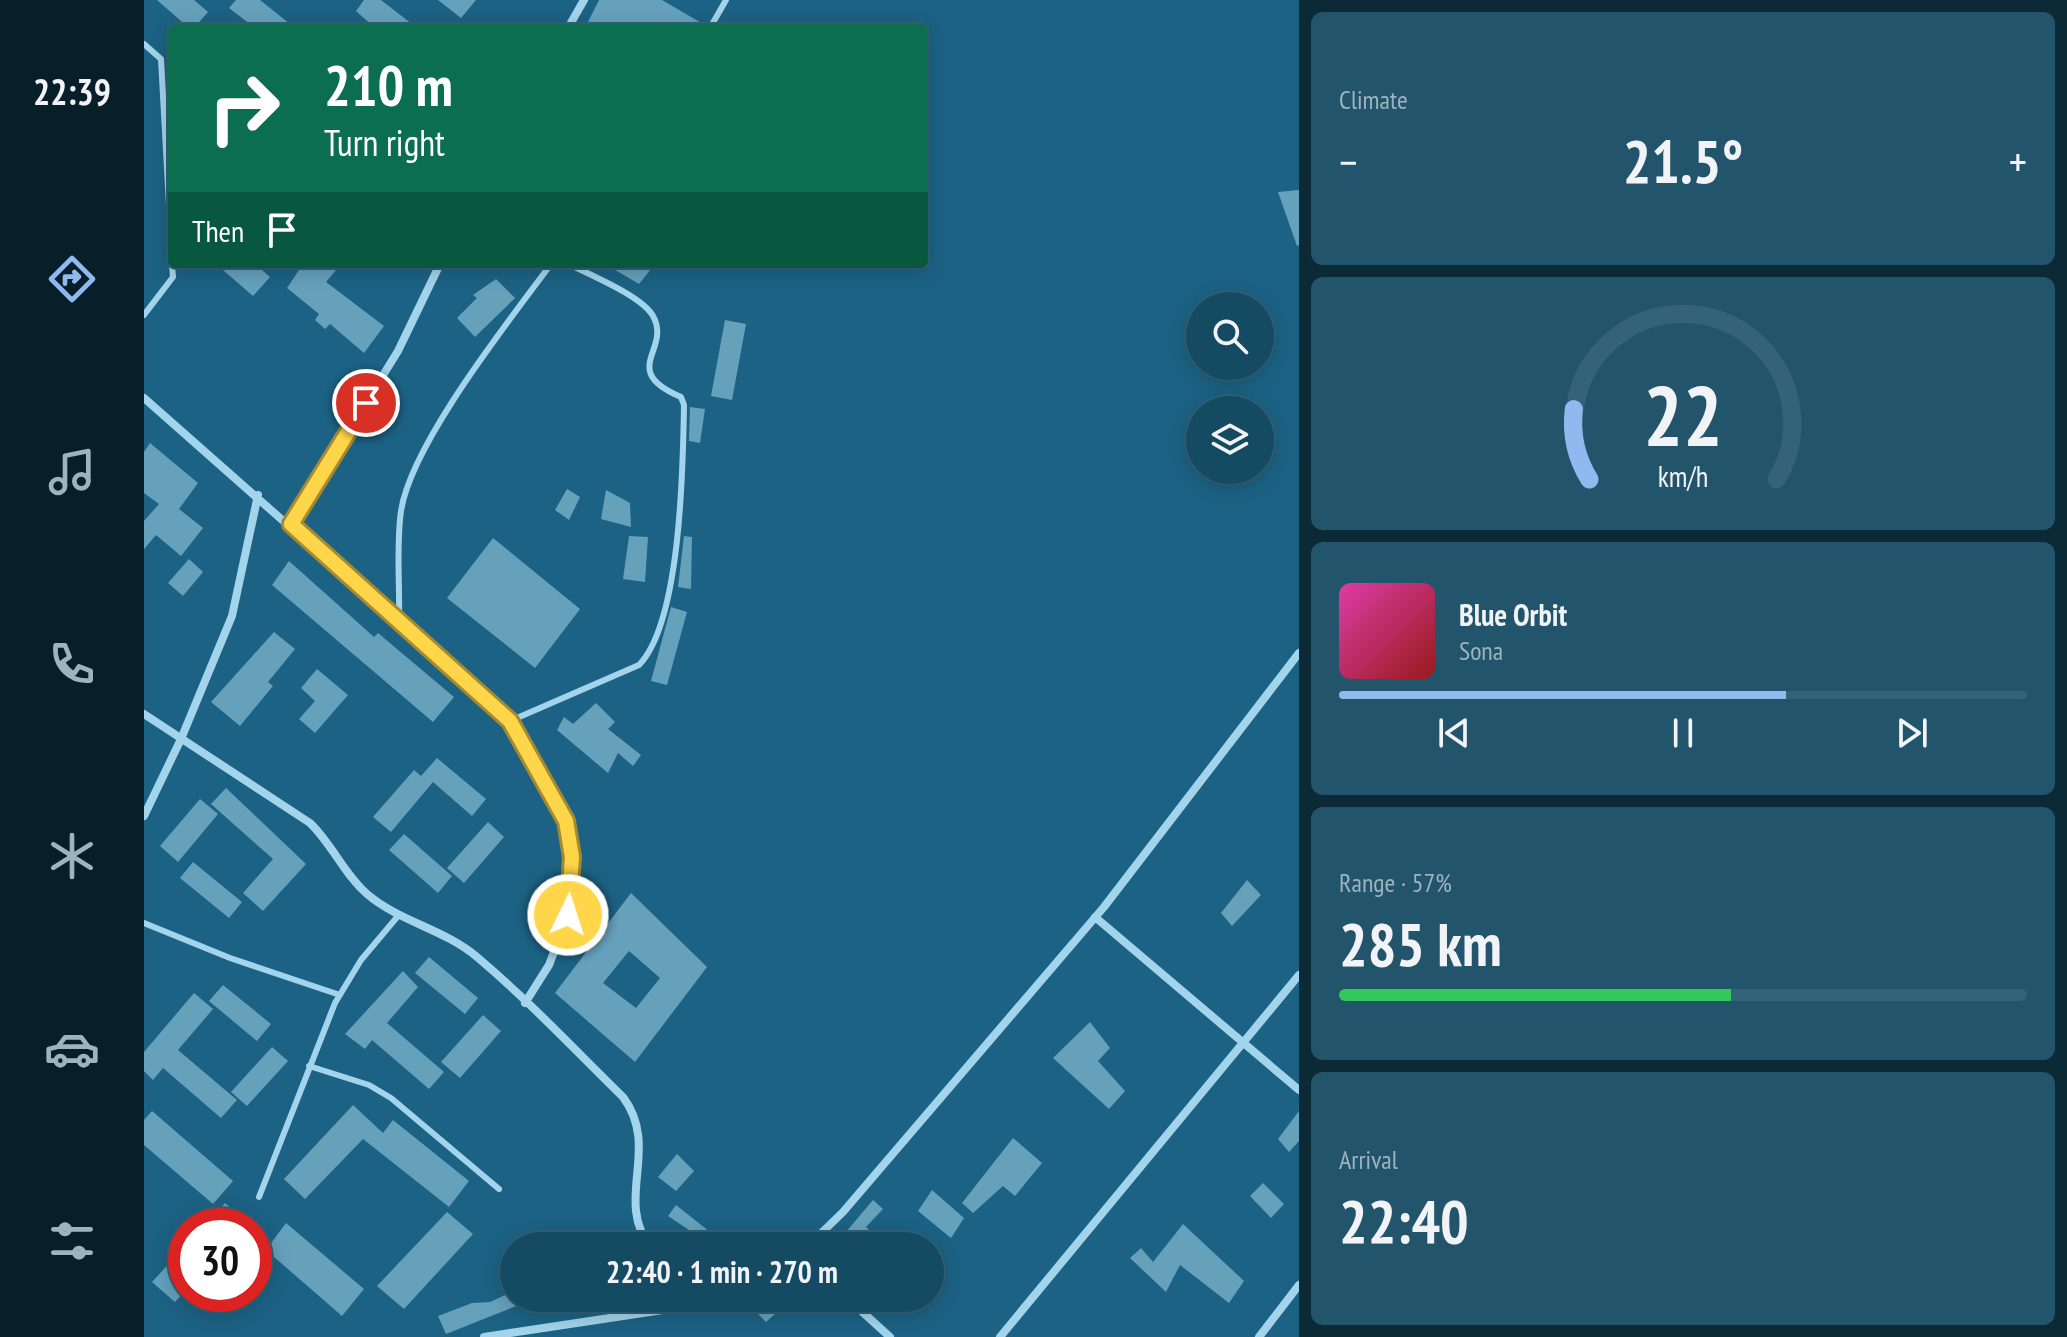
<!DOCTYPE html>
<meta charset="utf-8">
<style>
:root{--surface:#154a63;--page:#22546c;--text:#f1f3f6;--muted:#9db3be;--line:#346278;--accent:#90b9f0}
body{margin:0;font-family:"PT Sans Narrow",sans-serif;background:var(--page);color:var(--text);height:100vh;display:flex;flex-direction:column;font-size:30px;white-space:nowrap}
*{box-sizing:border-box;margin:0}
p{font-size:26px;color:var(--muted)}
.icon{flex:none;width:44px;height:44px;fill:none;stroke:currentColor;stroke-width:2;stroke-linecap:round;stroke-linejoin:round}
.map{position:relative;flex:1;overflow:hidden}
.sheet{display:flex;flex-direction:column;gap:12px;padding:12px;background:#0c2936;width:768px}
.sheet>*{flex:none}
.hud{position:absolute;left:24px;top:24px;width:760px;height:244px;border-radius:8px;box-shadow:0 4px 20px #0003,0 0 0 2px var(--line);background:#0b6e4f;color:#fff;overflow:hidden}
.tools{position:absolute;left:1042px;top:292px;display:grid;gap:16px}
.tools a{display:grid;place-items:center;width:88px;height:88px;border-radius:50%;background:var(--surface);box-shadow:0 4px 20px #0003,0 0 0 2px var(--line);font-size:40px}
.speed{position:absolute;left:24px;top:1208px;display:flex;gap:16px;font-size:40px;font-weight:700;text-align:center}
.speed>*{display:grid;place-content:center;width:104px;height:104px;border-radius:50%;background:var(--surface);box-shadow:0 4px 20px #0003,0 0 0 2px var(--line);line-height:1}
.speed .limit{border:12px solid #d22;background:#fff;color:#111}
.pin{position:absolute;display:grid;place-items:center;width:68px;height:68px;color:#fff;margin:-34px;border:4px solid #fff;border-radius:50%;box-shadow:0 2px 8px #0007}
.me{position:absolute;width:88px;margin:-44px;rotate:4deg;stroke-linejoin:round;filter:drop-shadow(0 0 6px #0008)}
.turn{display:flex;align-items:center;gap:28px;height:168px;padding:0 24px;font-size:36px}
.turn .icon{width:104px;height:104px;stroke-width:2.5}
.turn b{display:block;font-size:56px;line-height:68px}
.then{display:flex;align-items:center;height:76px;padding:0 24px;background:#0003;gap:16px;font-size:30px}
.big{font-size:60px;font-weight:700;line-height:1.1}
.sheet .tile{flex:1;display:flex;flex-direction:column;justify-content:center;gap:12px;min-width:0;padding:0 28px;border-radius:12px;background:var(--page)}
.sheet .dial{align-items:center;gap:0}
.dial svg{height:208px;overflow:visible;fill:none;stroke:var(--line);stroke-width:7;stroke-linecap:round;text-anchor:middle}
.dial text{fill:var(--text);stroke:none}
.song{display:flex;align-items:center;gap:24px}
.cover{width:96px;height:96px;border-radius:12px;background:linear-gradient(135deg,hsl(320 70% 55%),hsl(0 70% 35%))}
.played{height:8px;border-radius:4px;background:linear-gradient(90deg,var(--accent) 65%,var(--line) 65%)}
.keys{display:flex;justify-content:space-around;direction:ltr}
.heat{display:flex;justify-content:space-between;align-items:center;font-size:44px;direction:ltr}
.charge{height:12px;border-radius:6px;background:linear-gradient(90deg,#34c759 57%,var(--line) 0)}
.trip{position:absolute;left:356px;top:1232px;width:444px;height:80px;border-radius:40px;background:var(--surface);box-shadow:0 4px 20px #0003,0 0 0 2px var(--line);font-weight:700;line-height:80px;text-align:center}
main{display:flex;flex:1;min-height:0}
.dock{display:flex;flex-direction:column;width:144px;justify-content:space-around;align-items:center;background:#081e28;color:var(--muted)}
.dock .icon{width:56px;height:56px}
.dock .selected{color:var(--accent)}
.dock b{font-size:36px;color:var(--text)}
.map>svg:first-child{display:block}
</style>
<main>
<nav class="dock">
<b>22:39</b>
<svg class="icon selected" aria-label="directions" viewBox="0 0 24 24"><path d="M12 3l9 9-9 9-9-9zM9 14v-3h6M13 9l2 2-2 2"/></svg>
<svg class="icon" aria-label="music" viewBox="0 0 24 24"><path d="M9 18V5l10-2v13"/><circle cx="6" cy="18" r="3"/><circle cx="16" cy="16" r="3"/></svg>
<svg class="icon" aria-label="phone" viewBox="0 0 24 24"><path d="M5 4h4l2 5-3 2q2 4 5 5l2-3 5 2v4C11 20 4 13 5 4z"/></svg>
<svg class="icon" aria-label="climate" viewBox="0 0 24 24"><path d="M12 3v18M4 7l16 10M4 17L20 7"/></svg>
<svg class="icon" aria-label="car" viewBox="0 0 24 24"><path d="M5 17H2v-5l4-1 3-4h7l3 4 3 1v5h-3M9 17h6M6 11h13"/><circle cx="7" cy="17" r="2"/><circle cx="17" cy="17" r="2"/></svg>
<svg class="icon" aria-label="filters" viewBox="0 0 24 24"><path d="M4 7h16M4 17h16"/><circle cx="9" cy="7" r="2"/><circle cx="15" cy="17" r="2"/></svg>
</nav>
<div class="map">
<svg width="1155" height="1337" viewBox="0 0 1155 1337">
<rect width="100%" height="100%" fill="#1c6284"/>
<!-- building -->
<path fill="#66a1bc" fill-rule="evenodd" d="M 13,0 L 50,0 L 64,12 L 50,28 L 45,28 Z
M 92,0 L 116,0 L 151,28 L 111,28 L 85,8 Z
M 220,0 L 237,0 L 273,28 L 231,28 L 212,11 Z
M 294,0 L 332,0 L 317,18 Z
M 455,0 L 518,0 L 561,25 L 560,28 L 441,28 Z
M 1155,190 L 1155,245 L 1153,246 L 1134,192 Z
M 72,264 L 111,264 L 126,277 L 109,296 Z
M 159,264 L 197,264 L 182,282 L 240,326 L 220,353 L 186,324 L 181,329 L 171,320 L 175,314 L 143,288 Z
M 461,264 L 511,264 L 495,284 Z
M 352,279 L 371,298 L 331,337 L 313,318 L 333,298 L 329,295 Z
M 581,320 L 602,324 L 588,400 L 567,396 Z
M 546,407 L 561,409 L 556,443 L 545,441 Z
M 6,443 L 54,483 L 35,509 L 59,528 L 37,556 L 12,535 L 0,549 L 0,521 L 15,504 L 0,493 L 0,452 Z
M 423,489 L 436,497 L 425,520 L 411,510 Z
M 462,490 L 486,503 L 487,527 L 457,519 Z
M 485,536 L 504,537 L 501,582 L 479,579 Z
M 540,536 L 548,537 L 547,589 L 534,587 Z
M 349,538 L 436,609 L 391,668 L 303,598 Z
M 45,559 L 59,572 L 39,596 L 24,583 Z
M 145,561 L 230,637 L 234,633 L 310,697 L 289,722 L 128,585 Z
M 527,607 L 543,612 L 523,685 L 507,681 Z
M 130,632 L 151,649 L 124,682 L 129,686 L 96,726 L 67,702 Z
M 173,669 L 204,695 L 171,733 L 155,719 L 171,701 L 157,688 Z
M 452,703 L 471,722 L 464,729 L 497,755 L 489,766 L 474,753 L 464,773 L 413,730 L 420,717 L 429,724 Z
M 293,758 L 342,799 L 328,816 L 289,782 L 247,832 L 229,817 L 270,770 L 277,776 Z
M 82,788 L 162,864 L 119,911 L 99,893 L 129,859 L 67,804 Z
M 56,799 L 74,814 L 34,862 L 16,846 Z
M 344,822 L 360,837 L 320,883 L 303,868 Z
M 260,834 L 308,876 L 294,893 L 245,850 Z
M 49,862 L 98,902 L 85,918 L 36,878 Z
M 1103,880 L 1117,895 L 1088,926 L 1077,913 Z
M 487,893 L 563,967 L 491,1062 L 411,993 ZM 485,951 L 516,978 L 492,1008 L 459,983 Z
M 285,957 L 334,998 L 321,1014 L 271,973 Z
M 259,971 L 274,987 L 243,1023 L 300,1072 L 285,1089 L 228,1040 L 221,1049 L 201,1034 Z
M 79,985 L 127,1024 L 113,1041 L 65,1001 Z
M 50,993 L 69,1009 L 34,1050 L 93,1100 L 77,1118 L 19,1068 L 9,1080 L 0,1071 L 0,1052 Z
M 339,1015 L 357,1031 L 316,1078 L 297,1062 Z
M 946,1022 L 966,1048 L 954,1061 L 981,1091 L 965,1109 L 909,1058 Z
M 128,1047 L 144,1061 L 103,1106 L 87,1092 Z
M 209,1105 L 239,1133 L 249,1120 L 325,1181 L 305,1207 L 219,1139 L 161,1199 L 140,1179 Z
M 8,1111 L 89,1181 L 69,1204 L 0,1145 L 0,1120 Z
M 1155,1111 L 1155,1141 L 1145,1152 L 1134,1139 Z
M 869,1138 L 898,1163 L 871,1196 L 859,1186 L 829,1213 L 818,1203 Z
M 533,1154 L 550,1171 L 532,1191 L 514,1177 Z
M 1119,1183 L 1140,1204 L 1127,1218 L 1106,1196 Z
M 788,1190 L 820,1218 L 807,1238 L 774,1211 Z
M 729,1200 L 739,1209 L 722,1227 L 743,1246 L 690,1246 Z
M 81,1203 L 106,1226 L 60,1226 Z
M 532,1205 L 566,1232 L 560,1240 L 524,1216 Z
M 303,1212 L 329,1234 L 260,1309 L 233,1286 Z
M 142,1223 L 220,1289 L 198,1316 L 122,1250 Z
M 1039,1224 L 1100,1281 L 1085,1303 L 1036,1265 L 1022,1292 L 986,1258 L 997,1248 L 1009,1262 Z
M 42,1245 L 42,1290 L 31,1302 L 8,1282 Z
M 370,1291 L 370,1298 L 392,1298 L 302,1334 L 294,1316 L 328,1303 L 346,1302 Z
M 598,1298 L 649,1298 L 622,1322 Z"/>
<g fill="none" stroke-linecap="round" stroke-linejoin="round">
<!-- service -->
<path stroke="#a2d4eb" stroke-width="6" d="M 566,28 L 582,0
M 0,44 L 17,59 L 28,260
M 0,315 L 29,277 L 28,264
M 255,622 C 256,586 252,546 257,511 C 267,444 365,321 407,264
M 366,721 L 495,665 C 537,622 539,465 540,405 L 537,397 C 474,370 528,350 509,316 C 498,296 446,275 425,264
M 0,923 L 86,958 L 196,995
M 165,1066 L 225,1085 L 247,1098 L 355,1189
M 115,1197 L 191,1003 L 217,960 L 254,916"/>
<!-- minor -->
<path stroke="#a2d4eb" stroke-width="8" d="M 424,28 L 440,0
M 0,398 L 366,721 L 422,821 L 428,857 L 424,915 L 405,965 L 381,1003
M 147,524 L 254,351 L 296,264
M 0,714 L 166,823 C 188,844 200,874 223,894 C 256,922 300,929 333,957 C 384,1000 431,1050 479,1097 C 517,1148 470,1200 506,1246
M 0,816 L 37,739 L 88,616 L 114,495
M 951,917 L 1155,1090
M 664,1246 L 699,1212 L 960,907 L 1155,653
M 703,1298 L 746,1337
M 340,1337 L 532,1308 L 565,1298
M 856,1337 L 1155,975
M 1115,1337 L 1155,1285"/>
</g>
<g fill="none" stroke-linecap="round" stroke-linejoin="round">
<defs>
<path id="route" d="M 222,403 L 147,524 L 366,721 L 422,821 L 428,857 L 424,915"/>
</defs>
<!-- route casing -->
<use href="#route" stroke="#a68a30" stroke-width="20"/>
<!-- route -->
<use href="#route" stroke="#ffd54a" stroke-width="14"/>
</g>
</svg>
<div class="tools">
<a><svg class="icon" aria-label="search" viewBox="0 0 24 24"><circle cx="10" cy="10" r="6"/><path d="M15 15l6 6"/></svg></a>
<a><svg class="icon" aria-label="layers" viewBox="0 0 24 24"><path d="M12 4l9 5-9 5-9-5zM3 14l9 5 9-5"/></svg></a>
</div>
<div class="speed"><div class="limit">30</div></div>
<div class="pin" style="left:222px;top:403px;background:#d93025"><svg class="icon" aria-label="arrive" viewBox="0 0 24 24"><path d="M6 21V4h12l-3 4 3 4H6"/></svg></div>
<svg class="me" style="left:424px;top:915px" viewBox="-20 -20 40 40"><circle r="17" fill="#ffd54a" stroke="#fff" stroke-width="3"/><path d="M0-11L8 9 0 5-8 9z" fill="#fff"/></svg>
<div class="trip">22:40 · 1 min · 270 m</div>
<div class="hud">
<div class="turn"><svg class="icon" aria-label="right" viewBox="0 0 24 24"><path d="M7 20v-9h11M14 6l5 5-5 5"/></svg><div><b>210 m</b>Turn right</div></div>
<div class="then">Then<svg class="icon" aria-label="arrive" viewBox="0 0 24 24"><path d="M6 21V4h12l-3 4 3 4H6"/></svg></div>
</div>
</div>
<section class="sheet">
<div class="tile"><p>Climate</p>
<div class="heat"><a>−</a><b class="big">21.5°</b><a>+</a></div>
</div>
<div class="tile dial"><svg viewBox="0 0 100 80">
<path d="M14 69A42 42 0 1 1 86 69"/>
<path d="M14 69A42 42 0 0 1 8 42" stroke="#90b9f0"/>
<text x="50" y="56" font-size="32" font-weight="700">22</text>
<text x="50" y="72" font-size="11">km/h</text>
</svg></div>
<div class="tile">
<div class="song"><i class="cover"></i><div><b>Blue Orbit</b><p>Sona</p></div></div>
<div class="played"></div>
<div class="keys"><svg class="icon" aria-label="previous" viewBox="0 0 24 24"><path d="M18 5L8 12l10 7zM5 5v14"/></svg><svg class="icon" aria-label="pause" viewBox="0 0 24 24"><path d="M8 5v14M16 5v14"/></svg><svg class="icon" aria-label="next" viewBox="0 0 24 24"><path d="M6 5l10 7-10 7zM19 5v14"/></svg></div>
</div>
<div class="tile"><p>Range · 57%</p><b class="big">285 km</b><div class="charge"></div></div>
<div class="tile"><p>Arrival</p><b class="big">22:40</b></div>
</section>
</main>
